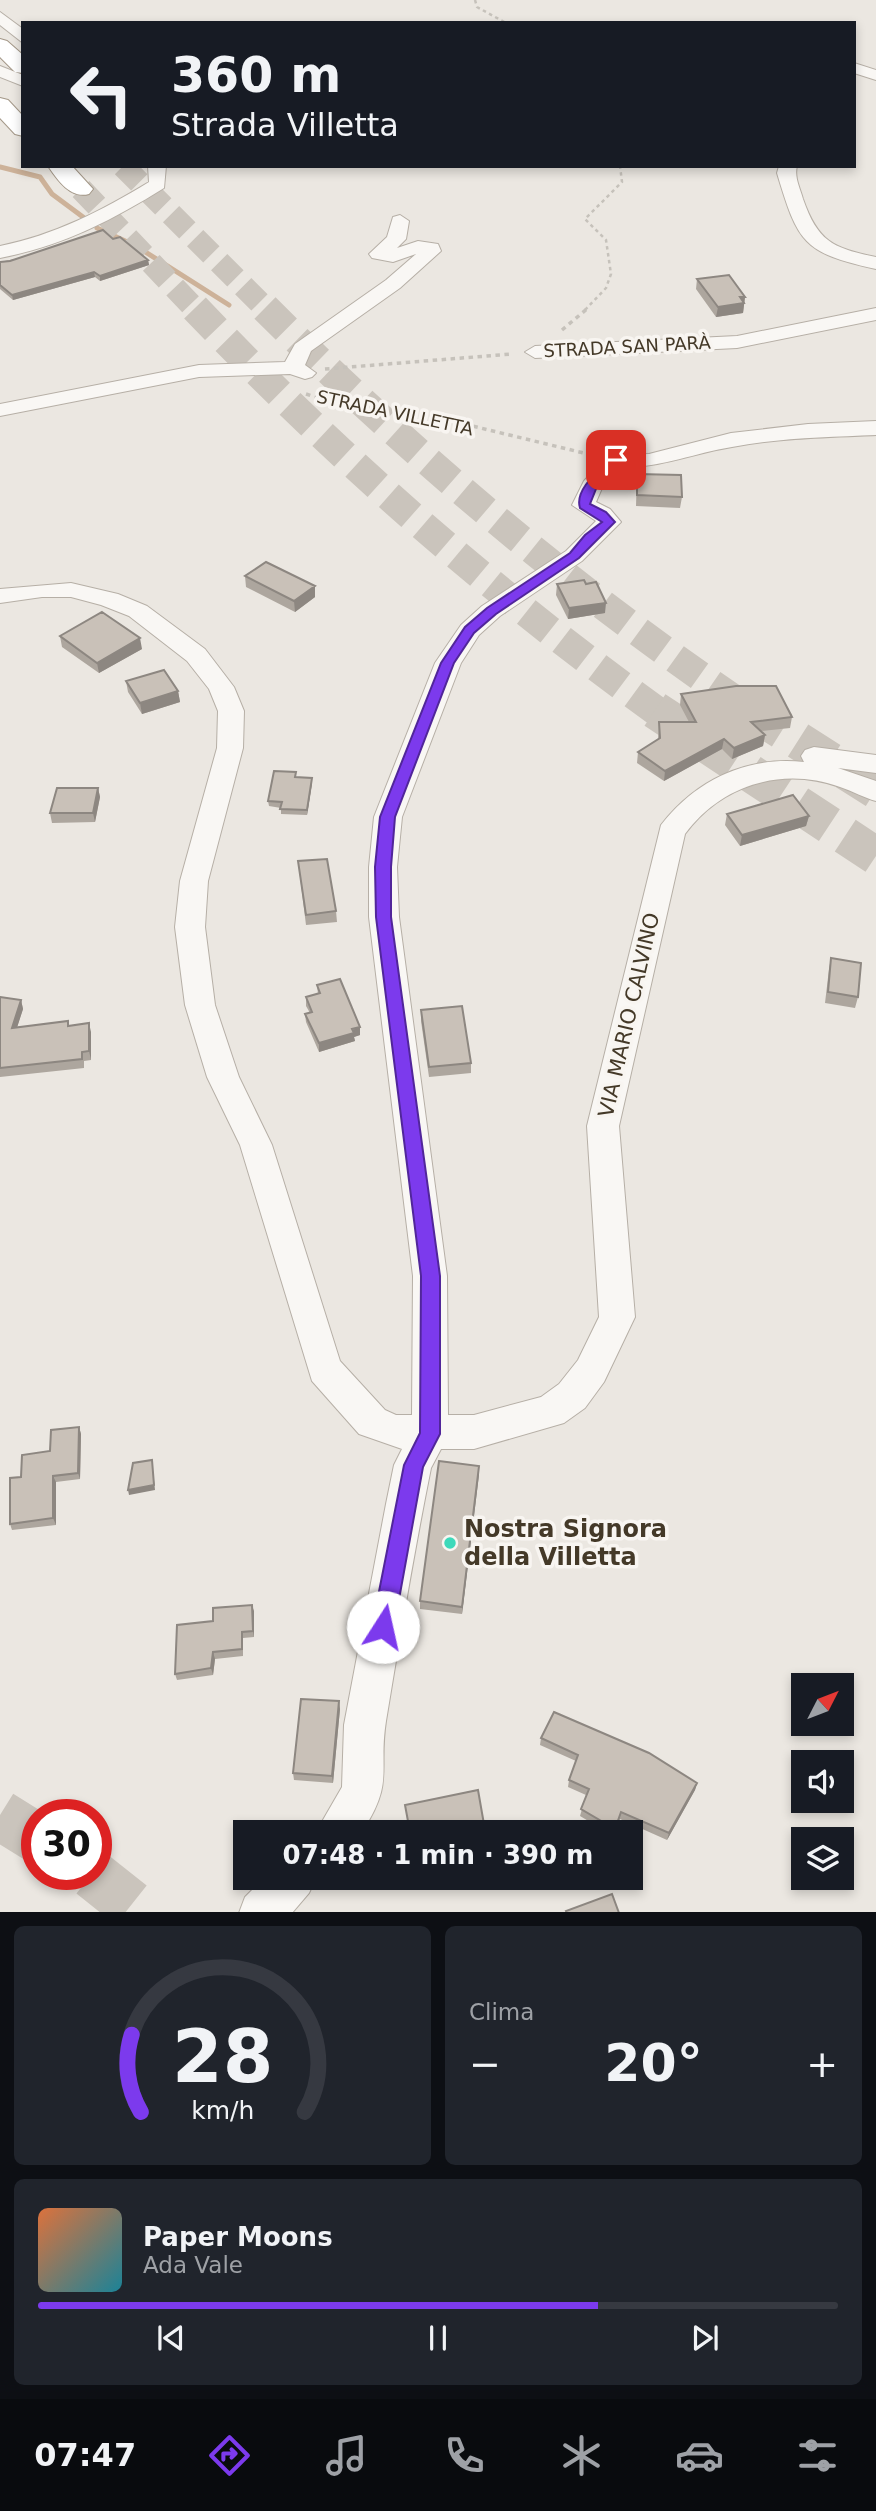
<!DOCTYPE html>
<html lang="it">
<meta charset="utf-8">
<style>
:root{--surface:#171b24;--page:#20242c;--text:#f1f3f6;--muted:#9ea1a6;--line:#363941;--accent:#7c3aed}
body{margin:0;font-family:"DejaVu Sans",sans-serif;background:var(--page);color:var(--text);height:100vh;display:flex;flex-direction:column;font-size:26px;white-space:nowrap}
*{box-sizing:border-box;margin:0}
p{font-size:23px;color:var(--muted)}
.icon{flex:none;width:38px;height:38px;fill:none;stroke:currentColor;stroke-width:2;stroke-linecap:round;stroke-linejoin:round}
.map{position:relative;height:1912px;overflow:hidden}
.side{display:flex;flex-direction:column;gap:14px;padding:14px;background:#0d0f14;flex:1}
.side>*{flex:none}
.top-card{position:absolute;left:21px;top:21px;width:835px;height:147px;border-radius:0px;box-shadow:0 4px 10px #0003;background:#171b24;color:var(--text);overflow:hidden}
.needle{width:46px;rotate:48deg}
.buttons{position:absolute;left:791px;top:1673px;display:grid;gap:14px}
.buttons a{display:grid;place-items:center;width:63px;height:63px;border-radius:0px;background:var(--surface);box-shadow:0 4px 10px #0003;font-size:35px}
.speed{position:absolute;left:21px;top:1799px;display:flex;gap:14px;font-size:35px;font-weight:700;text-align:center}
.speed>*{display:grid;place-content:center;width:91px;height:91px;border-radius:50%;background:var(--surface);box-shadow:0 4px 10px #0003;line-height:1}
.speed .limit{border:10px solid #d22;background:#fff;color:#111}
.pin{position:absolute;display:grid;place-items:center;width:60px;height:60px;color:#fff;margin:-30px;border-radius:14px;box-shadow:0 4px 10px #0006}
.me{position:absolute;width:77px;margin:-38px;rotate:10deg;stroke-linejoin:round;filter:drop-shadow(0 0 5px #0008)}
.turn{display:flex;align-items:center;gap:24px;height:147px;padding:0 35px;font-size:32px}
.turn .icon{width:91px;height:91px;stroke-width:2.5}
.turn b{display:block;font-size:49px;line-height:60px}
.big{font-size:52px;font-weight:600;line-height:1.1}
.side .widget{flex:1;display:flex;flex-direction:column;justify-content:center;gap:10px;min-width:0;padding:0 24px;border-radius:10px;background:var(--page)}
.side .dial{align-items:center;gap:0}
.dial svg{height:182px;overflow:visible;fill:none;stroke:var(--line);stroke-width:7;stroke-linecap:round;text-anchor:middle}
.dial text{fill:var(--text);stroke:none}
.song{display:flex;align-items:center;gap:21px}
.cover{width:84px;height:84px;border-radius:10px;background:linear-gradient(135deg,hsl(20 70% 55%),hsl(190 70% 35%))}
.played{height:7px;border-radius:4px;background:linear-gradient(90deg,var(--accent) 70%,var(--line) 70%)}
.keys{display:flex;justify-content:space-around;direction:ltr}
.heat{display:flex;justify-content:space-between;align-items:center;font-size:38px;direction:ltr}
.side .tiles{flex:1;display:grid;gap:14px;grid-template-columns:1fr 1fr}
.widget:last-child{grid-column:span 2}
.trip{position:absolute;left:233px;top:1820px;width:410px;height:70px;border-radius:0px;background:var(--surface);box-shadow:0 4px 10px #0003;font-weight:600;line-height:70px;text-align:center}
.tab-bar{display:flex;height:112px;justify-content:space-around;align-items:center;background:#090b0e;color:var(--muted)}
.tab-bar .icon{width:49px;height:49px}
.tab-bar .selected{color:var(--accent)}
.tab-bar b{font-size:32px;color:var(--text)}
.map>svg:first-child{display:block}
</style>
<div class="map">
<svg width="876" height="1913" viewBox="0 0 876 1913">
<rect width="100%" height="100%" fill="#ebe7e1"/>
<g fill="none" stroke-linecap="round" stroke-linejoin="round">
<!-- stream -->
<path stroke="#cdb299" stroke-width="5" d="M 0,167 L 40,177 L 52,194 L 87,220
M 97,228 L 136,246 L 229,305"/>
<!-- highway-tunnel-far3 -->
<path stroke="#cac4bc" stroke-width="23" stroke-dasharray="23 11" stroke-linecap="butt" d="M 123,166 L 267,310
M 81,189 L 196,310"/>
<!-- highway-tunnel-far2 -->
<path stroke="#cac4bc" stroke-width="30" stroke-dasharray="30 15" stroke-linecap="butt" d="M 195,308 C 337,457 490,591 658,712
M 265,308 C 416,459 576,593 752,712"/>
<!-- highway-tunnel-far1 -->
<path stroke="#cac4bc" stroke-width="38" stroke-dasharray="38 19" stroke-linecap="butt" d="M 655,710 L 876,856
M 750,710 L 876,790"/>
<!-- highway-tunnel -->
<path stroke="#cac4bc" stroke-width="50" stroke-dasharray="50 25" stroke-linecap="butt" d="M 0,1815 L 37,1838
M 92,1874 L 141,1913"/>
<defs>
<path id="minor" d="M 0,12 L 23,29 L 23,43 L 0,25 Z
M 854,63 L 876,70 L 876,80 L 854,73 Z
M 0,66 L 23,75 L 23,86 L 0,77 Z
M 148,166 L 166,166 L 164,188 C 111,221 62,246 0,258 L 0,246 C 55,235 101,211 149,182 Z
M 779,166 L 797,166 C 794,177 800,188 803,199 C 818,242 833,248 876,257 L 876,269 C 803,253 798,243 777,173 Z
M 400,215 L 409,221 L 406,239 L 397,248 L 418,241 L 438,244 L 441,251 L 400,288 L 311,351 L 305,365 L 316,373 L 312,377 L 305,379 L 290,374 L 199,377 L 0,416 L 0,404 L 199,365 L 285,362 L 295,344 L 386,280 L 416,254 L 393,262 L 372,258 L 369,254 L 387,237 L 393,217 Z
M 876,308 L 876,320 L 737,348 L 535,358 L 525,352 L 535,346 L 737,336 Z
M 876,421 L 876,435 C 828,437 779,438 732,447 C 694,453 661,468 622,467 L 602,488 L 596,502 L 610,509 L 621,522 L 582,561 L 500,616 L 479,635 L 461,663 L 402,817 L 397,867 L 399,917 L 447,1276 L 448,1415 L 474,1415 L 541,1397 L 559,1384 L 578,1360 L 599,1317 L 587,1126 L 661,825 C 696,780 746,756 804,762 L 801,756 L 805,750 L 814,747 L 876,755 L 876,773 L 838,768 L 876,781 L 876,801 C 864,798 853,791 840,787 C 782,766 721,785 685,834 L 619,1126 L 635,1317 L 604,1382 L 585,1408 L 564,1423 L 474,1449 L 441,1449 L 431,1468 C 414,1552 400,1636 386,1721 C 378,1772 395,1781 362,1832 L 316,1832 L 342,1787 L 344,1725 L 386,1504 L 394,1465 L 402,1449 L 359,1434 L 312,1381 L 240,1145 L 207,1077 L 185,1005 L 175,927 L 180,881 L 217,748 L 218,711 L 209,689 L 187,661 L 129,616 L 101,605 L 71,597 L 42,597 L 0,603 L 0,589 L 71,583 L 118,594 L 147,606 L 205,649 L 234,687 L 244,711 L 243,748 L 208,881 L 205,927 L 215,1005 L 239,1077 L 272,1145 L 340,1361 L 385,1410 L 396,1415 L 412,1415 L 413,1276 L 369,917 L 369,867 L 374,817 L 435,663 L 461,625 L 482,606 L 566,551 L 596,521 L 572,505 L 584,481 L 608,455 L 649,454 L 731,433 L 808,424 Z
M 264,1878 L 316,1878 L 309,1893 L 292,1913 L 239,1913 L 245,1897 Z"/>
<path id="highway" d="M 0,39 L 7,41 L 23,55 L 23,73 L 15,72 L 0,57 Z
M 0,98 L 8,100 L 23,116 L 23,136 L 15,134 L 0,118 Z
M 48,166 L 72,166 L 93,189 L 89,194 C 71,199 58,181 48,166 Z"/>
</defs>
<!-- minor casing -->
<use href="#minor" stroke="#b6afa6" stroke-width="2"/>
<!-- highway casing -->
<use href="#highway" stroke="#a39787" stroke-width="2"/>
<!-- path-far1 -->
<path stroke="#c6c2bb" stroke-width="2.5" stroke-dasharray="3.5 3.5" stroke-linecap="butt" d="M 475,0 L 477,7 L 506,23
M 585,310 L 606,288 L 611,274 L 606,240 L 585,219 L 622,182 L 620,166"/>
<!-- path -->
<path stroke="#c6c2bb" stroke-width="3.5" stroke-dasharray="4.5 4.5" stroke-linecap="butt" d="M 562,330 L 588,308
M 325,369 L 512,354
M 306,394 L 335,404 L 431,416 L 592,455"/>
<!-- minor -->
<use href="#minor" fill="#f9f7f4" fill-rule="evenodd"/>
<!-- highway -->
<use href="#highway" fill="#fff" fill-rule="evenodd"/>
</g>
<!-- wall -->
<path fill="#ada69e" d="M 113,239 L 148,260 L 149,265 L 100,281 L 95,277 L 13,300 L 0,289 L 0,262 Z
M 697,279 L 745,297 L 743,313 L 716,317 L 696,289 Z
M 637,474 L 682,497 L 680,508 L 636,506 Z
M 245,576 L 315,586 L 315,597 L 295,612 L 246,587 Z
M 557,584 L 605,613 L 568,619 L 556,595 Z
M 60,636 L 142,649 L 99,673 L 62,647 Z
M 126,681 L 178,691 L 180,702 L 142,714 L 128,692 Z
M 681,694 L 792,717 L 790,728 L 761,731 L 765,735 L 763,746 L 732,759 L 722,749 L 664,781 L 637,763 L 638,752 L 658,739 L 659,722 L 689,722 L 680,705 Z
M 296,777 L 312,778 L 312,783 L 307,815 L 281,814 L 281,808 L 269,806 L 268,801 Z
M 98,788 L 100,797 L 95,822 L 52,823 L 50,813 Z
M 727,814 L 809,816 L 806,826 L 740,846 L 725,825 Z
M 298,861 L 336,911 L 337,922 L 306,925 Z
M 831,958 L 858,997 L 855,1008 L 825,1003 L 829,969 Z
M 317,985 L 360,1027 L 360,1035 L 354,1037 L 355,1041 L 319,1052 L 306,1022 L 305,1014 L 310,1013 L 306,1006 L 306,997 L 318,994 Z
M 0,997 L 21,1000 L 23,1009 L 17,1027 L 68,1021 L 69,1026 L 91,1032 L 91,1060 L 84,1061 L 84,1068 L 0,1077 Z
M 421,1010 L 471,1063 L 471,1073 L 429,1077 L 421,1021 Z
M 79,1427 L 81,1434 L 80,1479 L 56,1482 L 56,1525 L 12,1530 L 10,1524 L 21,1477 Z
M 479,1466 L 462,1614 L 420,1609 L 420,1601 Z
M 254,1611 L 254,1637 L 243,1638 L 243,1656 L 215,1659 L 213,1675 L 177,1680 L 175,1674 L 213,1621 Z
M 340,1709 L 333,1783 L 294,1780 L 293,1773 Z
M 541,1738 L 697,1783 L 695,1790 L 667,1840 L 620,1819 L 615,1832 L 607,1832 L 580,1816 L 586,1795 L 568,1787 L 569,1780 L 576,1761 L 540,1745 Z"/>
<!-- shaded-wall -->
<path fill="#8d8781" d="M 148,260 L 149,265 L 100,281 L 100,276 Z
M 94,272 L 95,277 L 13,300 L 12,295 Z
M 740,297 L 745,297 L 743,313 L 716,317 L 718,307 Z
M 315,586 L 315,597 L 295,612 L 294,601 Z
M 606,603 L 605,613 L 568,619 L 569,608 Z
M 140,638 L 142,649 L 99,673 L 97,663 Z
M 178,691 L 180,702 L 142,714 L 140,703 Z
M 765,735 L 763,746 L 732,759 L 734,748 Z
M 724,739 L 722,749 L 664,781 L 665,771 Z
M 312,778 L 312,783 L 307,815 L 307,810 Z
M 98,788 L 100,797 L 95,822 L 93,813 Z
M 809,816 L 806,826 L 740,846 L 742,835 Z
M 21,1000 L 23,1009 L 14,1037 L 12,1028 Z
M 89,1023 L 91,1032 L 91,1060 L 89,1051 Z
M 360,1027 L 360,1035 L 354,1037 L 355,1041 L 319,1052 L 319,1043 Z
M 79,1427 L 81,1434 L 80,1479 L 78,1473 Z
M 152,1460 L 155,1490 L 129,1495 L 128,1490 Z
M 479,1466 L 479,1475 L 462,1614 L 462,1607 Z
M 53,1476 L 56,1482 L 56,1525 L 53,1518 Z
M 252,1605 L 254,1611 L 254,1637 L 253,1631 Z
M 213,1652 L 215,1659 L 213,1675 L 211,1668 Z
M 339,1701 L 340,1709 L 333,1783 L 332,1776 Z
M 697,1783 L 695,1790 L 667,1840 L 669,1833 Z"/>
<!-- building -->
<path fill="#c9c1b8" stroke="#8d8781" stroke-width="2" d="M 103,230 L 113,239 L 120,237 L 148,260 L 100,276 L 94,272 L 12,295 L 0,285 L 0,262 L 10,261 Z
M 729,275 L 745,297 L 740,297 L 744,303 L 718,307 L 697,279 Z
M 637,474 L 681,475 L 682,497 L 637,495 Z
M 266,562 L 315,586 L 294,601 L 245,576 Z
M 584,580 L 586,584 L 596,582 L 606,603 L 569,608 L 557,584 Z
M 102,612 L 140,638 L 97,663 L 60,636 Z
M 164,670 L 178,691 L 140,703 L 126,681 Z
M 736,686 L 776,686 L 792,717 L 751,722 L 765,735 L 734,748 L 724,739 L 665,771 L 638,752 L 660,738 L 659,722 L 696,722 L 681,694 Z
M 274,771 L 296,772 L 295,777 L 312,778 L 307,810 L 280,809 L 282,802 L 268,801 Z
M 57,788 L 98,788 L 93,813 L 50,813 Z
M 793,795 L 809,816 L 742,835 L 727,814 Z
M 327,859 L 336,911 L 306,915 L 298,861 Z
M 831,958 L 861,963 L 858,997 L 828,992 Z
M 340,979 L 360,1027 L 352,1029 L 354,1033 L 319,1043 L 305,1014 L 312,1012 L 306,997 L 320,993 L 317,985 Z
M 0,997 L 21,1000 L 12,1028 L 68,1021 L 68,1026 L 89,1023 L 89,1051 L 82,1052 L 82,1059 L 0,1068 Z
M 462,1006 L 471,1063 L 429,1067 L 421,1010 Z
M 79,1427 L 78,1473 L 53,1476 L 53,1518 L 10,1524 L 10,1478 L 21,1477 L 22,1455 L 50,1451 L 51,1430 Z
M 152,1460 L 154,1485 L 128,1490 L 133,1463 Z
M 439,1461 L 479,1466 L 462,1607 L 420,1601 Z
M 252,1605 L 253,1631 L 242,1632 L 242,1649 L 213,1652 L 211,1668 L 175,1674 L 177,1625 L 213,1621 L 213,1608 Z
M 301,1699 L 339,1701 L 332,1776 L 293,1773 Z
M 554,1712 L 649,1753 L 697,1783 L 669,1833 L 621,1812 L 615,1829 L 581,1809 L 589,1789 L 569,1780 L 578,1755 L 541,1738 Z
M 478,1790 L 485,1830 L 476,1832 L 410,1832 L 405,1805 Z
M 612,1894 L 619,1913 L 567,1913 L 566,1911 Z"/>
<!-- route -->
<path fill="#7c3aed" stroke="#51269a" stroke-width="2" d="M 612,458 L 622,460 L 596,489 L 590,504 L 606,512 L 615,522 L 579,558 L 496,614 L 474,633 L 454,663 L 395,817 L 391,867 L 391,917 L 440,1276 L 440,1434 L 423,1467 L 394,1627 L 390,1634 L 383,1637 L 375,1634 L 372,1627 L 404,1465 L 420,1433 L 421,1276 L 376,917 L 375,867 L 380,817 L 441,663 L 465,627 L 487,608 L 570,553 L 585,535 L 602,522 L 580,508 C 574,489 600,470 612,458 Z"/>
<!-- markers -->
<circle fill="#3dd9ba" stroke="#f8f5f1" stroke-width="2.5" cx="450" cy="1543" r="7"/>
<g text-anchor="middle" stroke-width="7" stroke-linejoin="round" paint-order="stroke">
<!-- far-street labels -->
<g font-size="18" fill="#443928" stroke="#f8f5f1">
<text transform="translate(627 347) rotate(-3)" y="6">STRADA SAN PARÀ</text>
<text transform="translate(395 413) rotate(12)" y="6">STRADA VILLETTA</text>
</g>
<!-- street labels -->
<g font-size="21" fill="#443928" stroke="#f8f5f1">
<text transform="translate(629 1015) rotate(-77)" y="7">VIA MARIO CALVINO</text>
</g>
<!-- near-poi labels -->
<g font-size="24" font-weight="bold" fill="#443928" stroke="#f8f5f1" text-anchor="start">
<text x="464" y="1537">Nostra Signora<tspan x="464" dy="28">della Villetta</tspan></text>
</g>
</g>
</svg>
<div class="buttons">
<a><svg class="needle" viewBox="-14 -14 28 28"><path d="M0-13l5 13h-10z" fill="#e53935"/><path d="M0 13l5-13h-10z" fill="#9ea1a6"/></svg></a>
<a><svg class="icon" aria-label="sound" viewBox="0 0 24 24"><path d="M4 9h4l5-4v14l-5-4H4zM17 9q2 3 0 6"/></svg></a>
<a><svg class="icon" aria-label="layers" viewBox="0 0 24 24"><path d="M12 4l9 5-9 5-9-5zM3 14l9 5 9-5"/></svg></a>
</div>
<div class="speed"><div class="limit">30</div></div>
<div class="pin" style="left:616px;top:460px;background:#d93025"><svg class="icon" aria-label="arrive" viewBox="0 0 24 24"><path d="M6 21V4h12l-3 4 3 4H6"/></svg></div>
<svg class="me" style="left:383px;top:1627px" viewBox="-20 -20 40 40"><circle r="19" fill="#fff"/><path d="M0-13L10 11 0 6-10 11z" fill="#7c3aed"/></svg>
<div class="trip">07:48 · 1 min · 390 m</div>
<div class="top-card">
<div class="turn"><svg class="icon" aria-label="left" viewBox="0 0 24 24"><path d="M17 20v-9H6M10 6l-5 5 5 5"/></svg><div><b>360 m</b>Strada Villetta</div></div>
</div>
</div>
<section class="side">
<div class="tiles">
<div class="widget dial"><svg viewBox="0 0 100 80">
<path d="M14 69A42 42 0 1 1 86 69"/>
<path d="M14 69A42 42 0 0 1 10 35" stroke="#7c3aed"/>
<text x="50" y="56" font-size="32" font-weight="700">28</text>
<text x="50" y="72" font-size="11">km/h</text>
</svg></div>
<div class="widget"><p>Clima</p>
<div class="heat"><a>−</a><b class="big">20°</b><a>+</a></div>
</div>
<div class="widget">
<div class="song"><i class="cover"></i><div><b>Paper Moons</b><p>Ada Vale</p></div></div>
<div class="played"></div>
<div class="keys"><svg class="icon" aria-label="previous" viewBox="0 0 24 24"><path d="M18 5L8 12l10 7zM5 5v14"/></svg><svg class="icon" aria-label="pause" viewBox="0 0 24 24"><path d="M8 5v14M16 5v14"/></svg><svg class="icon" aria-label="next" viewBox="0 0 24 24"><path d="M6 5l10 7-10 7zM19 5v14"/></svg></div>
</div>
</div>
</section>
<nav class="tab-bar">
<b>07:47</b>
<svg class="icon selected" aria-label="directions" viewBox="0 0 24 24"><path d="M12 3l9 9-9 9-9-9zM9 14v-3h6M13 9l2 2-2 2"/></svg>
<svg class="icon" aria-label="music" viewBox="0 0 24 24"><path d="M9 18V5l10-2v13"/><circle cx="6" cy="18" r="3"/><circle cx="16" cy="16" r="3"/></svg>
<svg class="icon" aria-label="phone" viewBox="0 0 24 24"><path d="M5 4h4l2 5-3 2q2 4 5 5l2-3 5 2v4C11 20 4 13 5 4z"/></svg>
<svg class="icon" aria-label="climate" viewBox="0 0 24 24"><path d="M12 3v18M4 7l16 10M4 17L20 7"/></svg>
<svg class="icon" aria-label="car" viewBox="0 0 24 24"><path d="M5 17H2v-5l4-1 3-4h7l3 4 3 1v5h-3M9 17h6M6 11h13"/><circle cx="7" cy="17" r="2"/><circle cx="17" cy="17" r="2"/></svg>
<svg class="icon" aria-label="filters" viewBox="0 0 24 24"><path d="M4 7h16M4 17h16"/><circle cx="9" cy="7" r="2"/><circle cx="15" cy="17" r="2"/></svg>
</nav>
